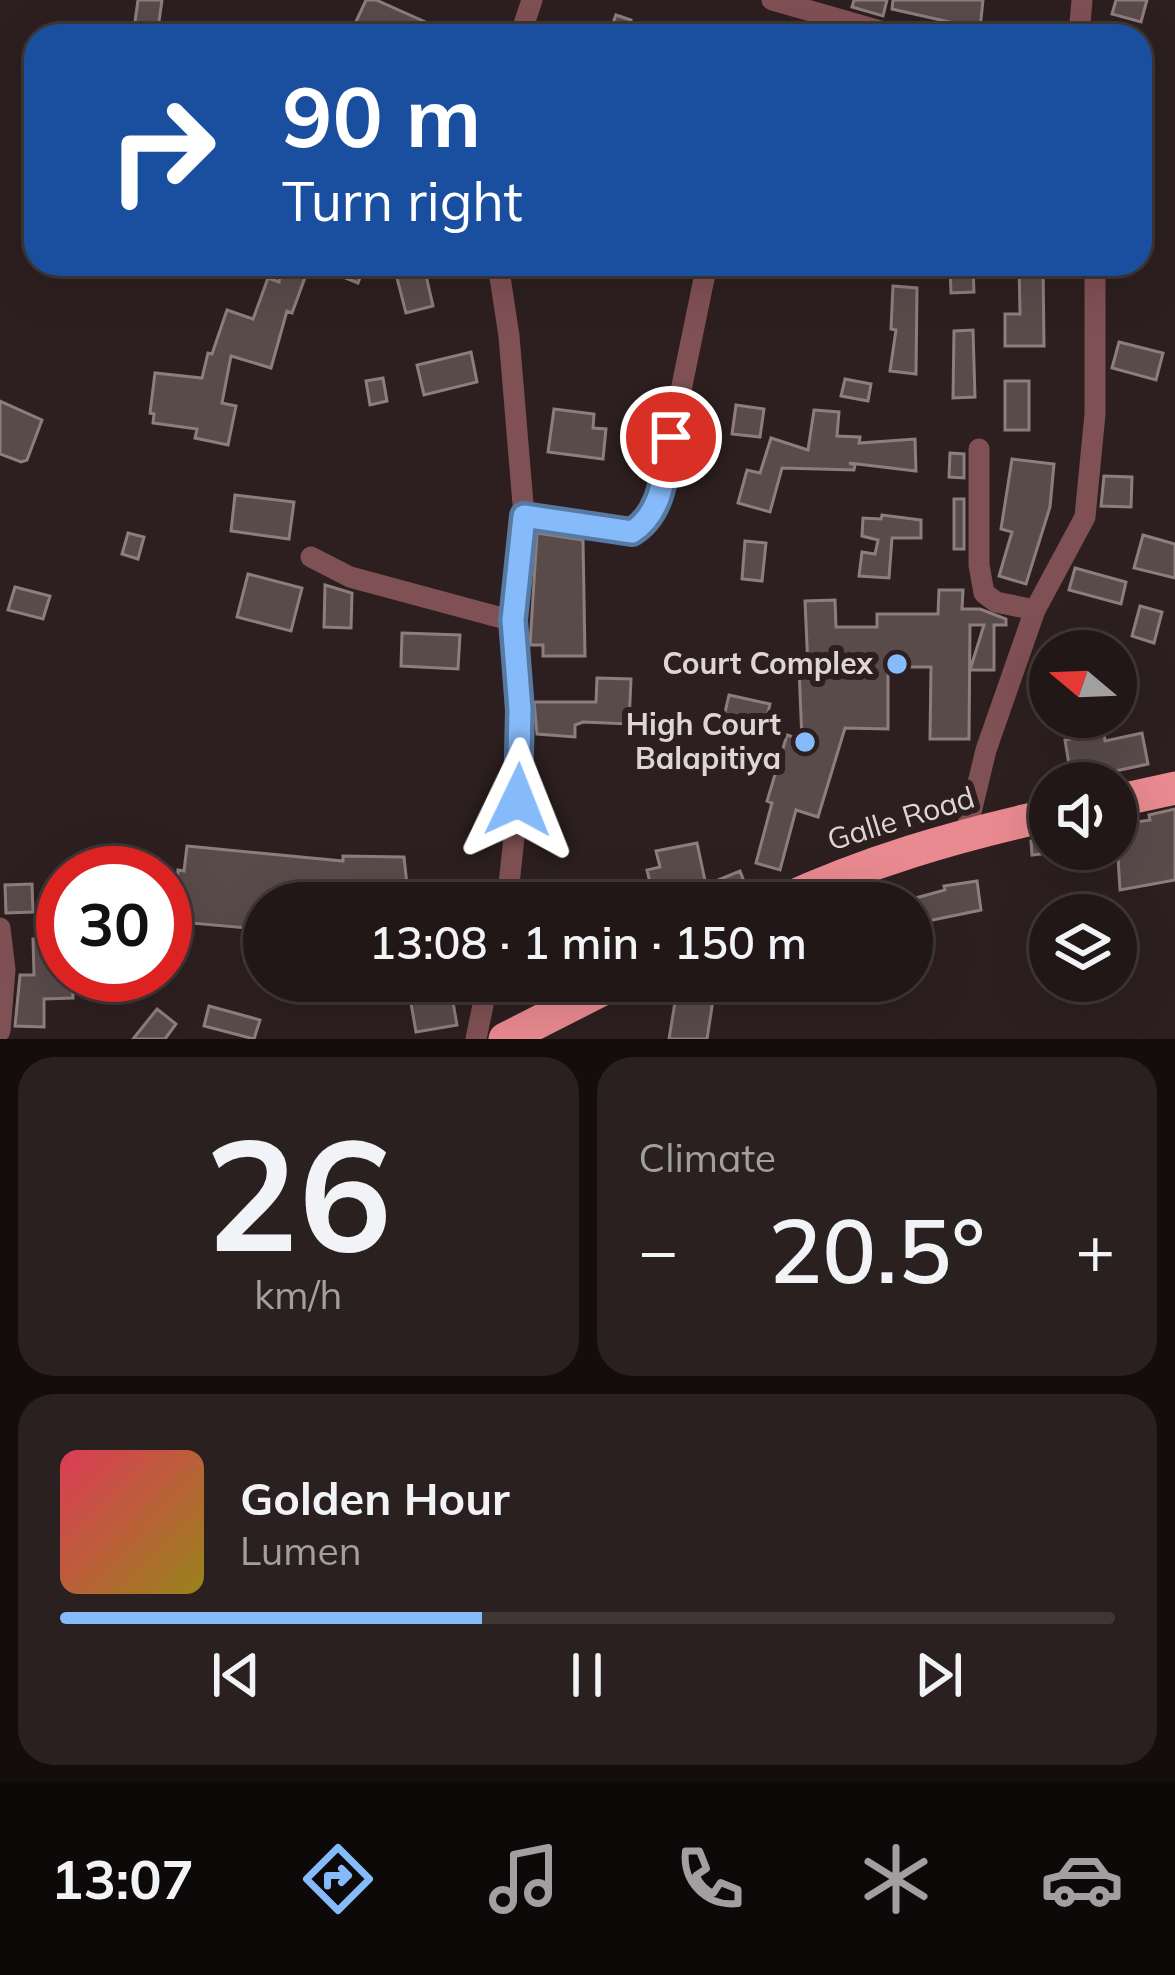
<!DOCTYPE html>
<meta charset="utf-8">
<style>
:root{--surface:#221717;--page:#2a2020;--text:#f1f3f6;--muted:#a29fa1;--line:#3f3636;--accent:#86bbfb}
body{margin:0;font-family:Mulish,sans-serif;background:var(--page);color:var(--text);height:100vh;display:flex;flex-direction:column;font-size:45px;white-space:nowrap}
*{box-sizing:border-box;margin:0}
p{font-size:39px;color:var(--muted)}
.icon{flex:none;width:66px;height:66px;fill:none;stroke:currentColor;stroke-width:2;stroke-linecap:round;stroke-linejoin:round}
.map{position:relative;height:1039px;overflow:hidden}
.side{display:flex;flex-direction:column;gap:18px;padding:18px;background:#130d0d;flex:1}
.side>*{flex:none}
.top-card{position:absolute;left:24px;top:24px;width:1128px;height:252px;border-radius:36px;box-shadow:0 12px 48px #0002,0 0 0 3px var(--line);background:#1a4fa0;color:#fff;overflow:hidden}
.needle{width:78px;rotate:289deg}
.controls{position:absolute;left:1029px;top:630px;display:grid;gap:24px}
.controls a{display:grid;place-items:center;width:108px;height:108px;border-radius:50%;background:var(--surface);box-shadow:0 12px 48px #0002,0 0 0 3px var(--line);font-size:60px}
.speed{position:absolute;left:36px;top:846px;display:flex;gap:24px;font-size:60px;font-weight:700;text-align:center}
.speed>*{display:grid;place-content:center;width:156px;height:156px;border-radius:50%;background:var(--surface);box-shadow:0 12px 48px #0002,0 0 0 3px var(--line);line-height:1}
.speed .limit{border:18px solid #d22;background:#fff;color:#111}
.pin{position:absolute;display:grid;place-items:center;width:102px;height:102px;color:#fff;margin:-51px;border:6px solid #fff;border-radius:50%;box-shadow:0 3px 12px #0007}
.me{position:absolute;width:132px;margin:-66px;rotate:2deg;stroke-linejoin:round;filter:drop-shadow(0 0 9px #0008)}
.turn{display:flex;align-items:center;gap:42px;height:252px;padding:0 60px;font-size:54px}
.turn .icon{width:156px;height:156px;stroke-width:2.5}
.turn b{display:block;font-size:84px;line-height:102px}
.big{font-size:90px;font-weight:600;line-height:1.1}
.side .tile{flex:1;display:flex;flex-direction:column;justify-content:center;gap:18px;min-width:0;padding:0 42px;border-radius:36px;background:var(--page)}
.side .dial{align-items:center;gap:0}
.dial b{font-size:156px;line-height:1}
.song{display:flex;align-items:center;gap:36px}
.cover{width:144px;height:144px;border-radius:18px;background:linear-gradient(135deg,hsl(350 70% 55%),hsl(50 70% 35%))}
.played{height:12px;border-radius:6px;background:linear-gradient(90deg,var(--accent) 40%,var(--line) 40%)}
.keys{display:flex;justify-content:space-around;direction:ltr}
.heat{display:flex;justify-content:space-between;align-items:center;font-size:66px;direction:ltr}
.side .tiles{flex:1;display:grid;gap:18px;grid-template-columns:1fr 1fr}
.tile:last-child{grid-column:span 2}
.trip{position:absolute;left:243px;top:882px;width:690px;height:120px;border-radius:60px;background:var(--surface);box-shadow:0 12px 48px #0002,0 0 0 3px var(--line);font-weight:600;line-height:120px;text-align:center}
.menu{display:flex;height:192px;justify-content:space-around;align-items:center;background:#0e0909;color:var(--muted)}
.menu .icon{width:84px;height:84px}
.menu .selected{color:var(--accent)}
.menu b{font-size:54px;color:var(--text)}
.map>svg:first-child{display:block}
</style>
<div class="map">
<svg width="1175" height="1039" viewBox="0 0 1175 1039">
<rect width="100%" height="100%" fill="#2d1f1f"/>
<!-- building -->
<path fill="#5a4b4b" stroke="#8e7d7d" stroke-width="3" d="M 138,0 L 162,0 L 157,36 L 133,36 Z
M 366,0 L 376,0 L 457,36 L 371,36 L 353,28 Z
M 854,0 L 887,0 L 883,16 L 852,7 Z
M 893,0 L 983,0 L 980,29 L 892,9 Z
M 1116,0 L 1147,0 L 1141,22 L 1112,14 Z
M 616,15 L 631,20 L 626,36 L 608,36 Z
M 281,264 L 310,264 L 292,313 L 287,311 L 271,368 L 231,356 L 222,403 L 236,406 L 228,445 L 195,438 L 197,429 L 153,423 L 154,414 L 150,413 L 155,373 L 202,378 L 208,353 L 212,354 L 227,310 L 253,319 L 268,278 L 279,282 Z
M 311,264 L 365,264 L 358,283 Z
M 1019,264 L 1043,264 L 1044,346 L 1005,346 L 1005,314 L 1020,314 Z
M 973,267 L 974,292 L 951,293 L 950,268 Z
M 425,271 L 433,306 L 406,313 L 397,278 Z
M 893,286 L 917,288 L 916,374 L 890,371 L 896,330 L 891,329 Z
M 973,330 L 975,397 L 953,398 L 954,331 Z
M 1119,342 L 1163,353 L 1156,380 L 1112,368 Z
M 471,352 L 477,382 L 424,395 L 417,365 Z
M 383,378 L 387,401 L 370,405 L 366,381 Z
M 845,379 L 871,384 L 868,401 L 841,396 Z
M 1005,381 L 1029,381 L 1029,430 L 1005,430 Z
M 0,401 L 42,420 L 27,460 L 21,462 L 0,454 Z
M 736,405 L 764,409 L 760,437 L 732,434 Z
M 554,409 L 594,414 L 593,428 L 606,429 L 603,459 L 548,452 Z
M 814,410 L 839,412 L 837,436 L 860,437 L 859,443 L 915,439 L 916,471 L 849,463 L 855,465 L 854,470 L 782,468 L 770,512 L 738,503 L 747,470 L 760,473 L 771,438 L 808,450 Z
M 950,453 L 964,454 L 964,478 L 949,477 Z
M 1012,459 L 1054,464 L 1050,507 L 1026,584 L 999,576 L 1012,532 L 1001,529 Z
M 1104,476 L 1132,477 L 1131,507 L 1101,506 Z
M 235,495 L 294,502 L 289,539 L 231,531 Z
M 954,499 L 964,499 L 964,549 L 954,549 Z
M 882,515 L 921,520 L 921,538 L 892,538 L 889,578 L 859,576 L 862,552 L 875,554 L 878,540 L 862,536 L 863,518 L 881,519 Z
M 128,533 L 144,537 L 138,559 L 122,554 Z
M 537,533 L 583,540 L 585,656 L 543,656 L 543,645 L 530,645 Z
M 1143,535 L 1175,544 L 1175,578 L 1134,568 Z
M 745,541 L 766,543 L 762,581 L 742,579 Z
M 1075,568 L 1126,582 L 1121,604 L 1069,590 Z
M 248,574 L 302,588 L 291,631 L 237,617 Z
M 325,585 L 352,593 L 351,628 L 324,627 Z
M 15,587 L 50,596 L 43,619 L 8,610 Z
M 939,590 L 963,590 L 962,609 L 980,609 L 1006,619 L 1006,625 L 994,625 L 994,670 L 970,670 L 984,625 L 970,625 L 969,739 L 930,739 L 931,667 L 888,667 L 888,729 L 845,728 L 818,817 L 796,810 L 780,870 L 756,863 L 772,803 L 767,801 L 787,735 L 802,740 L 799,669 L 808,668 L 805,601 L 835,600 L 836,627 L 877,627 L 877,614 L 938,614 Z
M 1140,606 L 1162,612 L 1154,643 L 1132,636 Z
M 402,633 L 460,635 L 458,669 L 401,666 Z
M 597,678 L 631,679 L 629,724 L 583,722 L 575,725 L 575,737 L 537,734 L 534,702 L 596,702 Z
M 729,695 L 770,704 L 762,739 L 721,730 Z
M 1104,733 L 1105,741 L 1142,733 L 1148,764 L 1111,772 L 1112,777 L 1072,783 L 1065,740 Z
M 1175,809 L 1175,880 L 1120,890 L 1116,825 L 1150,820 L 1149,815 Z
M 1050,837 L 1050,853 L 1032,855 L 1031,841 Z
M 697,843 L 706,885 L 740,871 L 747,889 L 714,903 L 655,903 L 647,870 L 660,867 L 656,851 Z
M 187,846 L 343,861 L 343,856 L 404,857 L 408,894 L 403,894 L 403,902 L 394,903 L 264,903 L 264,964 L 245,962 L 248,928 L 179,922 L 182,897 L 176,897 L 178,870 L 184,871 Z
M 977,881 L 981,910 L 923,922 L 922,918 L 912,920 L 912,899 L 945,890 L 944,886 Z
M 32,884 L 33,912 L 6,913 L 5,885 Z
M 63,938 L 63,975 L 72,975 L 73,998 L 44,999 L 44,1027 L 15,1026 L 20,975 L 34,975 L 33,939 Z
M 503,981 L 563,981 L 564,986 L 509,1001 Z
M 669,981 L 716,981 L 707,1039 L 669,1039 L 676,996 Z
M 732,981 L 784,981 L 742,1001 Z
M 450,985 L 457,1025 L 416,1032 L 409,992 Z
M 209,1006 L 260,1020 L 254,1039 L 204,1026 Z
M 157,1009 L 176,1024 L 165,1039 L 133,1039 Z"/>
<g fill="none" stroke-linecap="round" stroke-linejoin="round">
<!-- minor -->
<path stroke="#805154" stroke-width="21" d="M 772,0 L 898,36
M 520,36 L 532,0
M 1079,36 L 1082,0
M 498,264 L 509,336 L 524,516 L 513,621 L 520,710 L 518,800 L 507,903
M 979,449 L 979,565 L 984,593 L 996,602 L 1035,610
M 524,516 L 632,532 L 646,523 L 658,502 L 707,264
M 311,557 L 350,577 L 513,621
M 966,833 L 986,750 L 1035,610 L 1085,517 L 1095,414 L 1095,264
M 0,928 L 5,970 L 0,1031
M 476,1039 L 488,981"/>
<!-- trunk -->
<path stroke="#e98a90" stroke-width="33" d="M 1116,801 L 1175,788
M 778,903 C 866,862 955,836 1050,815
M 505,1039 L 619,981"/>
</g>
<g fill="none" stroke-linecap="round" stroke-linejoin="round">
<defs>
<path id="route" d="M 518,800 L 520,710 L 513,620 L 524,516 L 632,532 C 664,512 664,471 671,437"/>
</defs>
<!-- route casing -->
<use href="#route" stroke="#577aa3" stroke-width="30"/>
<!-- route -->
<use href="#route" stroke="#86bbfb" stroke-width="21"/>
</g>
<!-- markers -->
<g fill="#86bbfb" stroke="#2d1f1f" stroke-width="4.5">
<circle cx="897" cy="664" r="12"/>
<circle cx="805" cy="742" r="12"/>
</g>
<g text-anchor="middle" stroke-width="12" stroke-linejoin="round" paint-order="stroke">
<!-- poi labels -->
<g font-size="30" font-weight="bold" fill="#dfd5d5" stroke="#2d1f1f" text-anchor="end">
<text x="873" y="674">Court Complex</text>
<text x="781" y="735">High Court<tspan x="781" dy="34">Balapitiya</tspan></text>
</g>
<!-- street labels -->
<g font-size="30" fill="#dfd5d5" stroke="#2d1f1f">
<text transform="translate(901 819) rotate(-17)" y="10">Galle Road</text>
</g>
</g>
</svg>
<div class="controls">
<a><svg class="needle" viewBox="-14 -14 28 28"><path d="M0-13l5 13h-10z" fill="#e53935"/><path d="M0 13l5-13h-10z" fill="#a29fa1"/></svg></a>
<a><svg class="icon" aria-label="sound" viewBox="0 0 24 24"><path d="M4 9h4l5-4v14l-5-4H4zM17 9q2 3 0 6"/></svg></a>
<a><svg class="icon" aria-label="layers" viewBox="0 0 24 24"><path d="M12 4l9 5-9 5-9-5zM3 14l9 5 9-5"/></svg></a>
</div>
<div class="speed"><div class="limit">30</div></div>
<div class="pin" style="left:671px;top:437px;background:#d93025"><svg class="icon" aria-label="arrive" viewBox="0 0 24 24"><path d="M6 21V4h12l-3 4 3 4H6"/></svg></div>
<svg class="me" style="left:518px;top:800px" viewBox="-20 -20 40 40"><path d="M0-17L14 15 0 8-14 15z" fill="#86bbfb" stroke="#fff" stroke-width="4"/></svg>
<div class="trip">13:08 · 1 min · 150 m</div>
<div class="top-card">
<div class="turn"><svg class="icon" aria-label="right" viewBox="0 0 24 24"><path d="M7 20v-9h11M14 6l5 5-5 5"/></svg><div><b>90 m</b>Turn right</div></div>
</div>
</div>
<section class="side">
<div class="tiles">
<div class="tile dial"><b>26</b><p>km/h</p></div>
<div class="tile"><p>Climate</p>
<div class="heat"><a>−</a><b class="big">20.5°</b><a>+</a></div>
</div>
<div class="tile">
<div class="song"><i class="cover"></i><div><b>Golden Hour</b><p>Lumen</p></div></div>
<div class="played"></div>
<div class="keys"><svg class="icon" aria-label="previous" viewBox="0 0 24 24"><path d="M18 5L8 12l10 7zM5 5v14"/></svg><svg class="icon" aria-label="pause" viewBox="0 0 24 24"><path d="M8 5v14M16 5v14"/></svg><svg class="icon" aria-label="next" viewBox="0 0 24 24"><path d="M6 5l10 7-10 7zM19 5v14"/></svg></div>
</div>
</div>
</section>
<nav class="menu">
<b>13:07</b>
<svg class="icon selected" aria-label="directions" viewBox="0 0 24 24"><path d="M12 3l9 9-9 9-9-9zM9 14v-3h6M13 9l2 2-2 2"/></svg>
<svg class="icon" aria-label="music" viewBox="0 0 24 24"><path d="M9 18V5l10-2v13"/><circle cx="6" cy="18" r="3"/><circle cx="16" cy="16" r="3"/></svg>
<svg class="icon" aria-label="phone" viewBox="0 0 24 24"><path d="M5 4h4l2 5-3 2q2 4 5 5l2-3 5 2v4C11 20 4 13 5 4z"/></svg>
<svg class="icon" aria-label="climate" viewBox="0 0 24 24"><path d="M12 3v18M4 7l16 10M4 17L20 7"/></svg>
<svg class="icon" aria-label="car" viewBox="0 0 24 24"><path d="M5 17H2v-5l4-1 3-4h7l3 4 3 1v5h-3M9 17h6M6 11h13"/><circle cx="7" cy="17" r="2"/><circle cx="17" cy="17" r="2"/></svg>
</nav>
